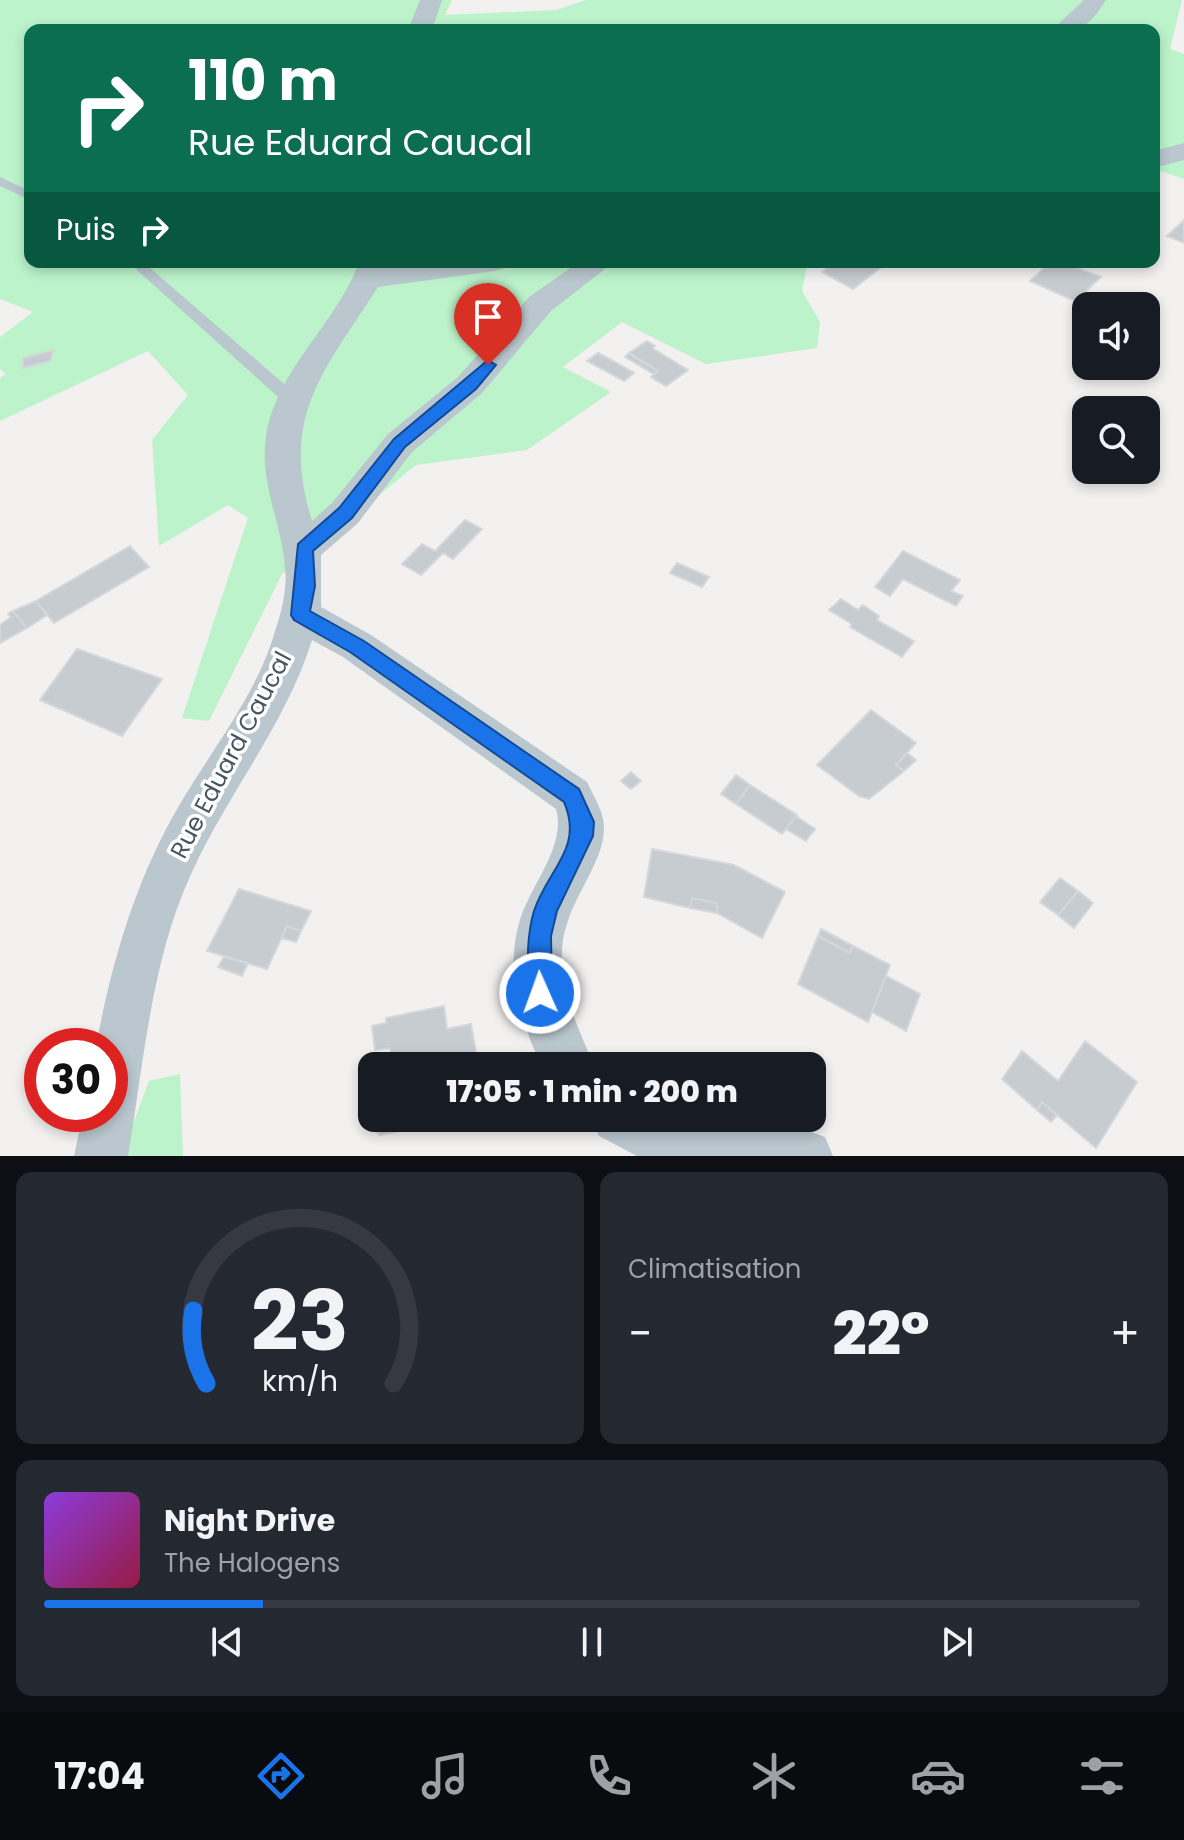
<!DOCTYPE html>
<html lang="fr">
<meta charset="utf-8">
<style>
:root{--surface:#171b24;--page:#242831;--text:#f1f3f6;--muted:#9ea1a6;--line:#363941;--accent:#1a73e8}
body{margin:0;font-family:Poppins,sans-serif;background:var(--page);color:var(--text);height:100vh;display:flex;flex-direction:column;font-size:30px;white-space:nowrap}
*{box-sizing:border-box;margin:0}
p{font-size:26px;color:var(--muted)}
.icon{flex:none;width:44px;height:44px;fill:none;stroke:currentColor;stroke-width:2;stroke-linecap:round;stroke-linejoin:round}
.map{position:relative;height:1156px;overflow:hidden}
.side{display:flex;flex-direction:column;gap:16px;padding:16px;background:#0d0f14;flex:1}
.side>*{flex:none}
.top-card{position:absolute;left:24px;top:24px;width:1136px;height:244px;border-radius:16px;box-shadow:0 4px 12px #0003;background:#0b6e4f;color:#fff;overflow:hidden}
.fabs{position:absolute;left:1072px;top:292px;display:grid;gap:16px}
.fabs a{display:grid;place-items:center;width:88px;height:88px;border-radius:16px;background:var(--surface);box-shadow:0 4px 12px #0003;font-size:40px}
.speed{position:absolute;left:24px;top:1028px;display:flex;gap:16px;font-size:40px;font-weight:700;text-align:center}
.speed>*{display:grid;place-content:center;width:104px;height:104px;border-radius:50%;background:var(--surface);box-shadow:0 4px 12px #0003;line-height:1}
.speed .limit{border:12px solid #d22;background:#fff;color:#111}
.pin{position:absolute;display:grid;place-items:center;width:68px;height:68px;color:#fff;margin:-82px -34px;border-radius:50% 50% 50% 0;rotate:-45deg;box-shadow:0 0 8px #0007}
.pin .icon{rotate:45deg}
.me{position:absolute;width:88px;margin:-44px;rotate:358deg;stroke-linejoin:round;filter:drop-shadow(0 0 6px #0008)}
.turn{display:flex;align-items:center;gap:28px;height:168px;padding:0 32px;font-size:36px}
.turn .icon{width:104px;height:104px;stroke-width:2.5}
.turn b{display:block;font-size:56px;line-height:68px}
.then{display:flex;align-items:center;height:76px;padding:0 32px;background:#0003;gap:16px;font-size:30px}
.big{font-size:60px;font-weight:800;line-height:1.1}
.side .widget{flex:1;display:flex;flex-direction:column;justify-content:center;gap:12px;min-width:0;padding:0 28px;border-radius:16px;background:var(--page)}
.side .dial{align-items:center;gap:0}
.dial svg{height:208px;overflow:visible;fill:none;stroke:var(--line);stroke-width:7;stroke-linecap:round;text-anchor:middle}
.dial text{fill:var(--text);stroke:none}
.song{display:flex;align-items:center;gap:24px}
.cover{width:96px;height:96px;border-radius:12px;background:linear-gradient(135deg,hsl(270 70% 55%),hsl(340 70% 35%))}
.played{height:8px;border-radius:4px;background:linear-gradient(90deg,var(--accent) 20%,var(--line) 20%)}
.keys{display:flex;justify-content:space-around;direction:ltr}
.heat{display:flex;justify-content:space-between;align-items:center;font-size:44px;direction:ltr}
.side .tiles{flex:1;display:grid;gap:16px;grid-template-columns:1fr 1fr}
.widget:last-child{grid-column:span 2}
.trip{position:absolute;left:358px;top:1052px;width:468px;height:80px;border-radius:16px;background:var(--surface);box-shadow:0 4px 12px #0003;font-weight:800;line-height:80px;text-align:center}
.menu{display:flex;height:128px;justify-content:space-around;align-items:center;background:#090b0e;color:var(--muted)}
.menu .icon{width:56px;height:56px}
.menu .selected{color:var(--accent)}
.menu b{font-size:36px;color:var(--text)}
.map>svg:first-child{display:block}
</style>
<div class="map">
<svg width="1184" height="1156" viewBox="0 0 1184 1156">
<rect width="100%" height="100%" fill="#f3f0f0"/>
<!-- green -->
<path fill="#bcf3ca" d="M 0,0 L 452,0 L 445,15 L 556,10 L 586,0 L 1182,0 L 1170,49 L 1184,54 L 1184,179 L 1154,169 L 1154,30 L 30,30 L 30,262 L 808,262 L 802,291 L 820,322 L 817,348 L 706,364 L 622,322 L 563,367 L 611,392 L 527,450 L 416,465 L 282,574 L 209,721 L 182,718 L 248,518 L 228,505 L 159,546 L 152,440 L 188,395 L 148,351 L 0,421 L 0,378 L 6,374 L 0,369 L 0,337 L 33,312 L 0,299 Z
M 180,1074 L 183,1156 L 121,1156 L 149,1081 Z"/>
<!-- building -->
<path fill="#c7ccd0" stroke="#d4d7dc" stroke-width="2" d="M 1184,220 L 1184,243 L 1167,236 Z
M 837,262 L 868,262 L 880,268 L 853,289 L 822,272 Z
M 1051,262 L 1060,262 L 1101,277 L 1075,301 L 1030,281 Z
M 647,341 L 655,346 L 652,348 L 688,370 L 666,386 L 651,377 L 658,371 L 629,353 Z
M 53,350 L 51,361 L 23,368 L 23,358 Z
M 598,353 L 613,361 L 634,373 L 624,381 L 587,361 Z
M 629,353 L 634,357 L 658,371 L 654,374 L 625,357 Z
M 465,520 L 482,529 L 453,559 L 443,553 L 421,575 L 402,564 L 422,544 L 435,551 Z
M 130,546 L 149,567 L 54,623 L 36,601 Z
M 903,551 L 960,580 L 951,591 L 963,596 L 956,606 L 903,579 L 890,596 L 875,587 Z
M 677,563 L 709,577 L 702,587 L 670,573 Z
M 841,599 L 858,610 L 863,605 L 879,616 L 877,620 L 914,641 L 902,657 L 850,627 L 852,624 L 829,610 Z
M 36,601 L 47,615 L 27,628 L 13,611 Z
M 13,611 L 27,628 L 0,643 L 0,625 L 11,617 L 8,614 Z
M 77,649 L 162,679 L 122,736 L 40,700 Z
M 871,710 L 916,743 L 896,765 L 904,771 L 869,799 L 859,796 L 817,765 Z
M 907,753 L 916,760 L 904,771 L 896,765 Z
M 631,772 L 641,781 L 631,789 L 621,781 Z
M 736,775 L 750,785 L 736,804 L 721,794 Z
M 750,785 L 797,815 L 782,834 L 736,804 Z
M 796,816 L 815,829 L 806,841 L 786,829 Z
M 652,849 L 734,865 L 785,892 L 762,938 L 717,913 L 717,903 L 692,898 L 690,908 L 644,897 Z
M 1060,878 L 1078,891 L 1058,915 L 1040,902 Z
M 239,889 L 311,911 L 301,931 L 287,926 L 267,969 L 207,951 Z
M 1078,891 L 1093,903 L 1074,928 L 1058,915 Z
M 692,898 L 717,903 L 717,913 L 690,908 Z
M 287,926 L 301,931 L 296,942 L 282,938 Z
M 821,929 L 853,946 L 850,953 L 818,936 Z
M 818,936 L 850,953 L 853,946 L 890,965 L 868,1022 L 798,984 Z
M 224,957 L 248,963 L 242,976 L 218,967 Z
M 886,976 L 920,994 L 906,1031 L 872,1012 Z
M 444,1006 L 447,1029 L 471,1024 L 476,1052 L 468,1054 L 470,1066 L 392,1066 L 390,1048 L 375,1050 L 372,1026 L 386,1023 L 386,1018 Z
M 1085,1041 L 1137,1082 L 1096,1148 L 1042,1102 L 1037,1110 L 1002,1079 L 1022,1051 L 1058,1081 Z
M 1042,1102 L 1057,1115 L 1051,1122 L 1037,1110 Z
M 372,1118 L 464,1118 L 380,1135 L 374,1129 Z"/>
<g fill="none" stroke-linecap="round" stroke-linejoin="round">
<!-- lane -->
<path fill="#bac7ce" fill-rule="evenodd" d="M 0,177 L 30,191 L 30,200 L 0,186 Z
M 128,262 L 143,262 L 299,397 L 301,401 L 299,405 L 287,405 Z"/>
<!-- street -->
<path fill="#bac7ce" fill-rule="evenodd" d="M 420,0 L 442,0 L 432,30 L 408,30 Z
M 1084,0 L 1106,0 C 1089,26 1084,30 1052,30 Z
M 1184,143 L 1184,160 L 1154,168 L 1154,151 Z
M 359,262 L 389,262 L 387,267 L 427,262 L 510,262 L 505,268 L 495,271 L 378,287 C 324,371 279,416 312,521 L 332,503 L 388,434 L 458,377 L 529,297 L 579,262 L 614,262 L 551,311 L 482,393 L 412,452 L 358,523 L 321,555 L 321,607 L 371,635 L 587,782 C 594,797 604,812 604,828 C 604,866 565,902 562,949 C 560,994 578,1026 594,1066 L 541,1066 C 521,1020 505,973 519,923 C 529,886 567,847 556,809 L 343,657 L 312,640 C 286,724 228,793 192,872 C 151,960 144,1062 128,1156 L 74,1156 L 83,1114 L 110,1114 L 110,1046 L 96,1046 C 111,966 133,889 172,818 C 204,760 249,707 271,644 C 279,619 288,594 285,568 C 282,523 259,483 266,437 C 276,369 337,324 359,262 Z
M 591,1118 C 656,1118 766,1113 825,1137 L 833,1156 L 637,1156 L 599,1136 Z"/>
</g>
<!-- route -->
<path fill="#1a73e8" stroke="#114b97" stroke-width="2" d="M 488,360 L 496,365 L 476,389 L 405,447 L 352,518 L 313,551 L 315,586 L 310,611 L 364,641 L 579,789 L 594,822 L 593,836 L 557,911 L 551,936 L 552,993 L 548,1001 L 540,1004 L 532,1001 L 528,993 C 528,965 526,938 534,911 C 548,869 584,848 564,802 L 350,652 L 294,620 L 291,615 L 298,544 L 339,508 L 394,439 Z"/>
<g text-anchor="middle" stroke-width="7" stroke-linejoin="round" paint-order="stroke">
<!-- street labels -->
<g font-size="24" fill="#46575f" stroke="#fff">
<text transform="translate(231 755) rotate(-62)" y="8">Rue Eduard Caucal</text>
</g>
</g>
</svg>
<div class="fabs">
<a><svg class="icon" aria-label="sound" viewBox="0 0 24 24"><path d="M4 9h4l5-4v14l-5-4H4zM17 9q2 3 0 6"/></svg></a>
<a><svg class="icon" aria-label="search" viewBox="0 0 24 24"><circle cx="10" cy="10" r="6"/><path d="M15 15l6 6"/></svg></a>
</div>
<div class="speed"><div class="limit">30</div></div>
<div class="pin" style="left:488px;top:365px;background:#d93025"><svg class="icon" aria-label="arrive" viewBox="0 0 24 24"><path d="M6 21V4h12l-3 4 3 4H6"/></svg></div>
<svg class="me" style="left:540px;top:993px" viewBox="-20 -20 40 40"><circle r="17" fill="#1a73e8" stroke="#fff" stroke-width="3"/><path d="M0-11L8 9 0 5-8 9z" fill="#fff"/></svg>
<div class="trip">17:05 · 1 min · 200 m</div>
<div class="top-card">
<div class="turn"><svg class="icon" aria-label="right" viewBox="0 0 24 24"><path d="M7 20v-9h11M14 6l5 5-5 5"/></svg><div><b>110 m</b>Rue Eduard Caucal</div></div>
<div class="then">Puis<svg class="icon" aria-label="right" viewBox="0 0 24 24"><path d="M7 20v-9h11M14 6l5 5-5 5"/></svg></div>
</div>
</div>
<section class="side">
<div class="tiles">
<div class="widget dial"><svg viewBox="0 0 100 80">
<path d="M14 69A42 42 0 1 1 86 69"/>
<path d="M14 69A42 42 0 0 1 9 41" stroke="#1a73e8"/>
<text x="50" y="56" font-size="32" font-weight="700">23</text>
<text x="50" y="72" font-size="11">km/h</text>
</svg></div>
<div class="widget"><p>Climatisation</p>
<div class="heat"><a>−</a><b class="big">22°</b><a>+</a></div>
</div>
<div class="widget">
<div class="song"><i class="cover"></i><div><b>Night Drive</b><p>The Halogens</p></div></div>
<div class="played"></div>
<div class="keys"><svg class="icon" aria-label="previous" viewBox="0 0 24 24"><path d="M18 5L8 12l10 7zM5 5v14"/></svg><svg class="icon" aria-label="pause" viewBox="0 0 24 24"><path d="M8 5v14M16 5v14"/></svg><svg class="icon" aria-label="next" viewBox="0 0 24 24"><path d="M6 5l10 7-10 7zM19 5v14"/></svg></div>
</div>
</div>
</section>
<nav class="menu">
<b>17:04</b>
<svg class="icon selected" aria-label="directions" viewBox="0 0 24 24"><path d="M12 3l9 9-9 9-9-9zM9 14v-3h6M13 9l2 2-2 2"/></svg>
<svg class="icon" aria-label="music" viewBox="0 0 24 24"><path d="M9 18V5l10-2v13"/><circle cx="6" cy="18" r="3"/><circle cx="16" cy="16" r="3"/></svg>
<svg class="icon" aria-label="phone" viewBox="0 0 24 24"><path d="M5 4h4l2 5-3 2q2 4 5 5l2-3 5 2v4C11 20 4 13 5 4z"/></svg>
<svg class="icon" aria-label="climate" viewBox="0 0 24 24"><path d="M12 3v18M4 7l16 10M4 17L20 7"/></svg>
<svg class="icon" aria-label="car" viewBox="0 0 24 24"><path d="M5 17H2v-5l4-1 3-4h7l3 4 3 1v5h-3M9 17h6M6 11h13"/><circle cx="7" cy="17" r="2"/><circle cx="17" cy="17" r="2"/></svg>
<svg class="icon" aria-label="filters" viewBox="0 0 24 24"><path d="M4 7h16M4 17h16"/><circle cx="9" cy="7" r="2"/><circle cx="15" cy="17" r="2"/></svg>
</nav>
